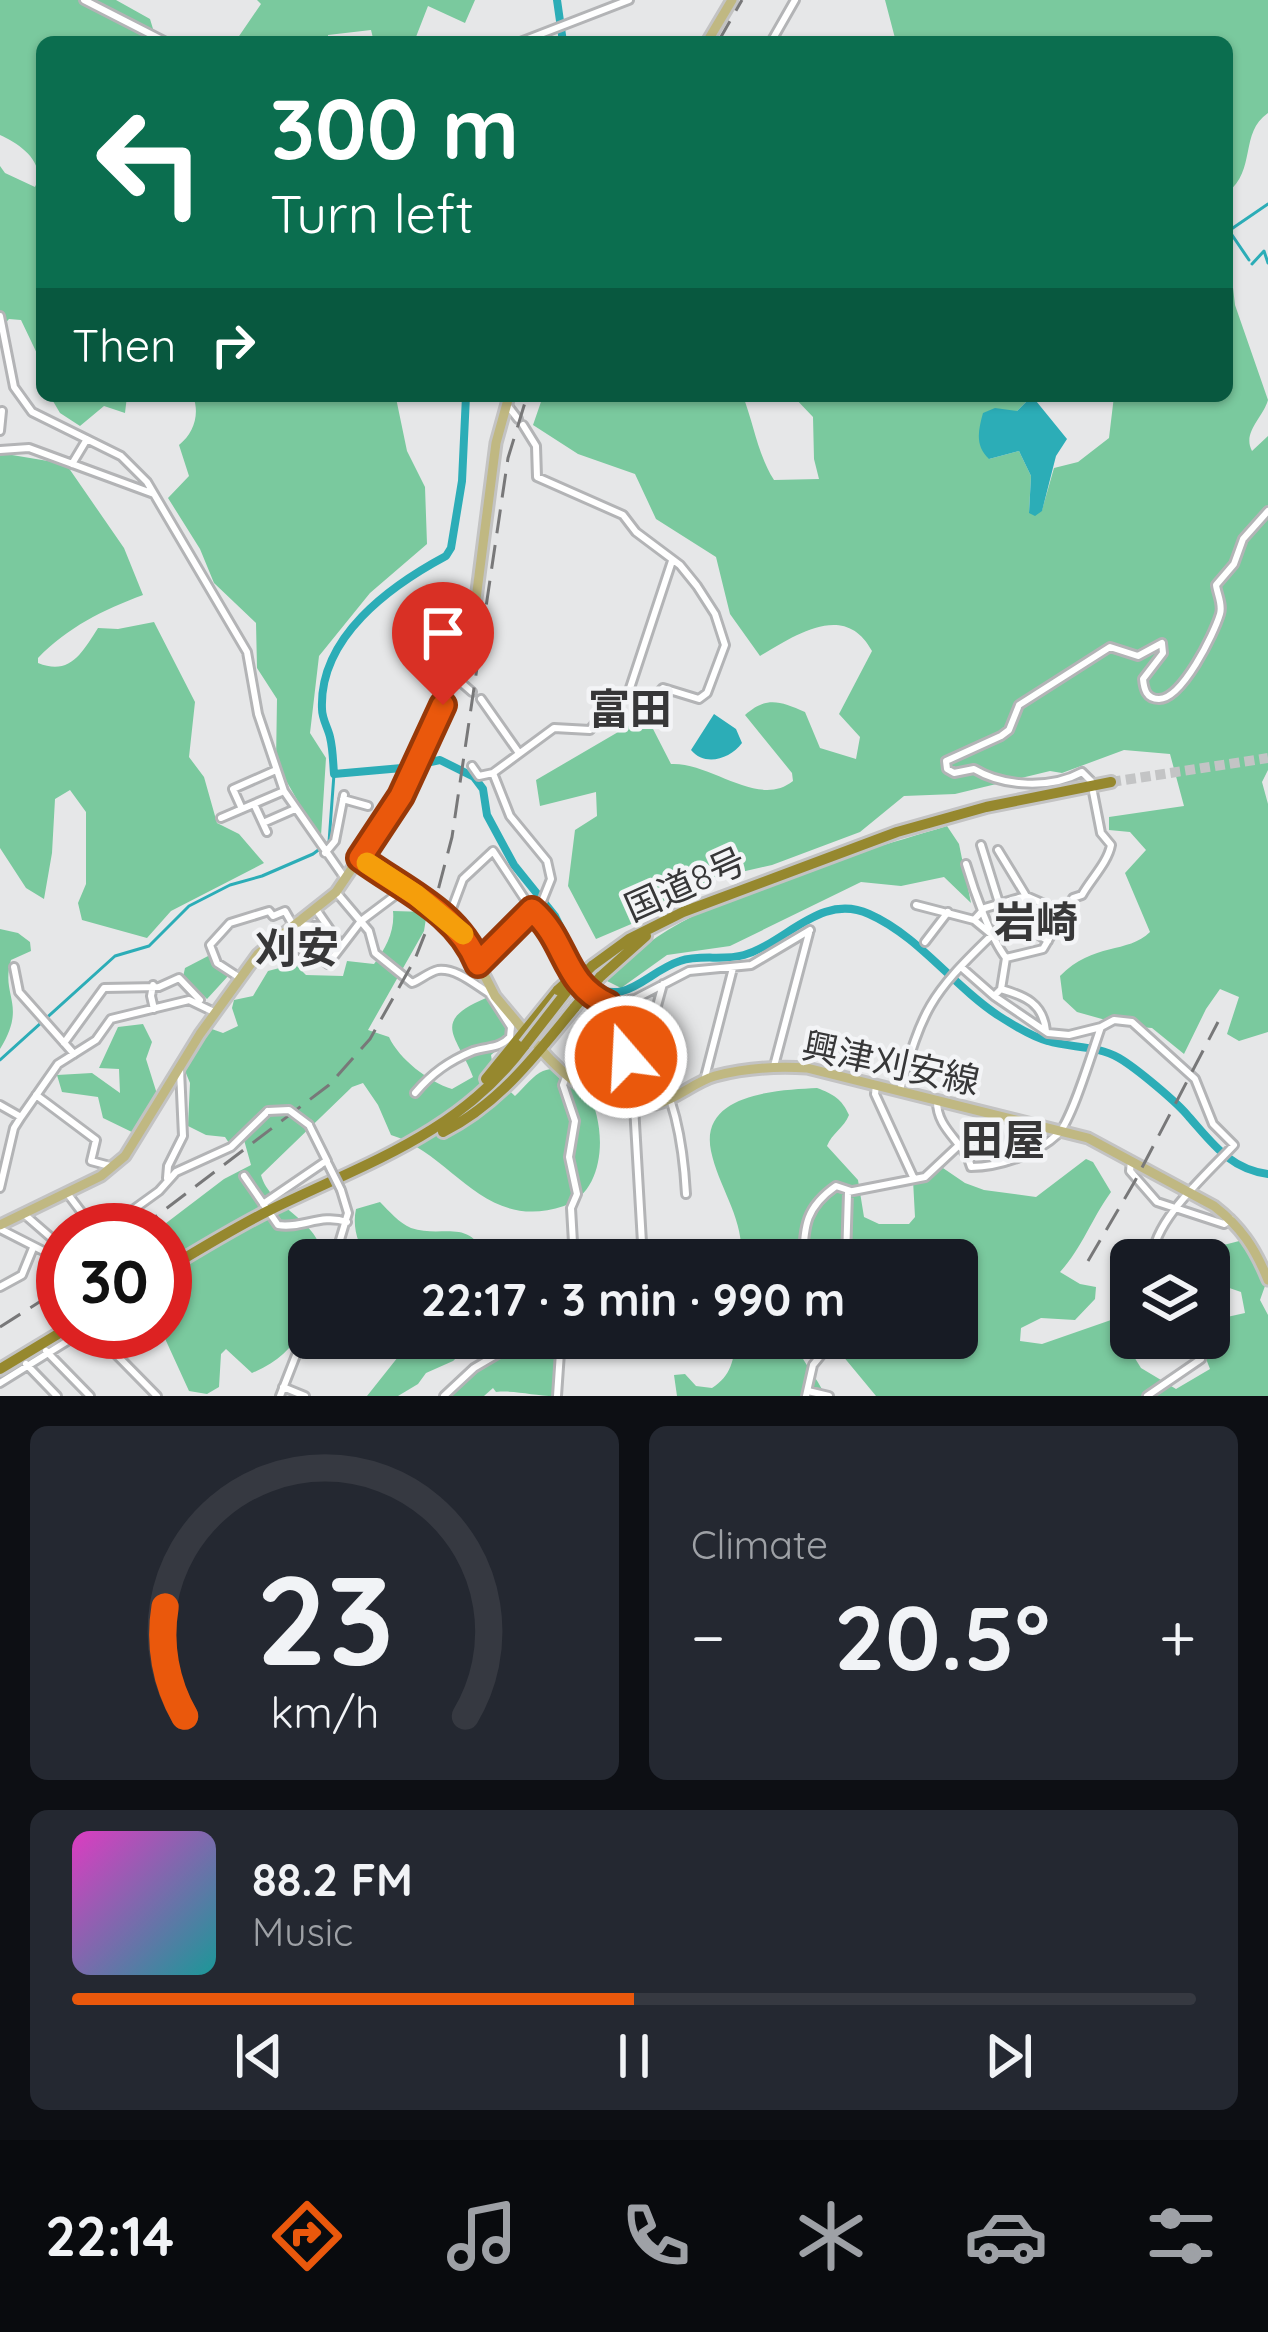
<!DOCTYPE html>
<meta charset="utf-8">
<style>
:root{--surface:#171b24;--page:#242831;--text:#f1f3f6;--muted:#9ea1a6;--line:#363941;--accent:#ea580c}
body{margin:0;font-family:Quicksand,"Noto Sans JP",sans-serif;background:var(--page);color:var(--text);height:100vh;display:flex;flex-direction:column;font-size:45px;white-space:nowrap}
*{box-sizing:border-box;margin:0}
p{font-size:39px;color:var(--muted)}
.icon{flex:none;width:66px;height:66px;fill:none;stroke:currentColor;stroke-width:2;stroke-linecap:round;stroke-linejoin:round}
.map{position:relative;height:1396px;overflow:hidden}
.panel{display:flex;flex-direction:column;gap:30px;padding:30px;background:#0d0f14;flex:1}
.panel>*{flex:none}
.hud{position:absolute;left:36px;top:36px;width:1197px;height:366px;border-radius:18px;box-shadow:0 3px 9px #0004;background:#0b6e4f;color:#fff;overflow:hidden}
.fabs{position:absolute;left:1110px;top:1239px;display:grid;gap:24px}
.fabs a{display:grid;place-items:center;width:120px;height:120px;border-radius:18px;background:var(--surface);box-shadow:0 3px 9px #0004;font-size:60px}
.speed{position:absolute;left:36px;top:1203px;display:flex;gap:24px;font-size:60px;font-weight:700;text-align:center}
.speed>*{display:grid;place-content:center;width:156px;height:156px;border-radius:50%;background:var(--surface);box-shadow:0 3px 9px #0004;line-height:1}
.speed .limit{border:18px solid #d22;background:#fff;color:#111}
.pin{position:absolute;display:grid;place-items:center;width:102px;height:102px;color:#fff;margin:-123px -51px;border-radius:50% 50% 50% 0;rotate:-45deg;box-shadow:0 0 12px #0007}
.pin .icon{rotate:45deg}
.me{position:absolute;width:132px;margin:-66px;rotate:341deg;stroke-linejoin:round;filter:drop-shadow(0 0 9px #0008)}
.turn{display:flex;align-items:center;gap:42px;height:252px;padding:0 36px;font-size:54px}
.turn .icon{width:156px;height:156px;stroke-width:2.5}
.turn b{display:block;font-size:84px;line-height:102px}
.then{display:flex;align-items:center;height:114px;padding:0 36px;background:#0003;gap:24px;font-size:45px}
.big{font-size:90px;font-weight:700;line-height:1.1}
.panel .tile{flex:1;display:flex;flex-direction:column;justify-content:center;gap:18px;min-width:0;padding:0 42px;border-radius:18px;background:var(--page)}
.panel .dial{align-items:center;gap:0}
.dial svg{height:312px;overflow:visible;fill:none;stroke:var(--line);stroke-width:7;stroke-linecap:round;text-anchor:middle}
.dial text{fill:var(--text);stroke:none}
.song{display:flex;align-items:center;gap:36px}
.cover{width:144px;height:144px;border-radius:18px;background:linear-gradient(135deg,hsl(310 70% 55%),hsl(180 70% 35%))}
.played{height:12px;border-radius:6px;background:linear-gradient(90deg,var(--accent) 50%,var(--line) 50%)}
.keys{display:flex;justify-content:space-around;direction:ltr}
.heat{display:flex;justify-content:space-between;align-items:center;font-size:66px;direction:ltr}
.panel .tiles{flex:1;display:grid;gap:30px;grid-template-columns:1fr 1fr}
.tile:last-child{grid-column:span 2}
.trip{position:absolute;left:288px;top:1239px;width:690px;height:120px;border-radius:18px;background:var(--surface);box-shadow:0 3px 9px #0004;font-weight:700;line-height:120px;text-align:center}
.dock{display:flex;height:192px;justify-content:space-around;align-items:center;background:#090b0e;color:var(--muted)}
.dock .icon{width:84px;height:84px}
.dock .current{color:var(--accent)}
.dock b{font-size:54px;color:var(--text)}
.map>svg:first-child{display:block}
</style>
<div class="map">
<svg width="1268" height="1396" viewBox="0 0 1268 1396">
<rect width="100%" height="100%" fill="#e6e7e8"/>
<!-- green -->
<path fill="#7ac99e" d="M 0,0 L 116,0 L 150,19 L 157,42 L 42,42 L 42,364 L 21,320 L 9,319 L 0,329 L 0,166 L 5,173 L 35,187 C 47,164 21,144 0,135 Z
M 257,0 L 475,0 L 465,23 L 428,6 L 414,42 L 374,42 L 371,30 L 328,35 L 328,42 L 235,42 L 261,4 Z
M 885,0 L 1268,0 L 1268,113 C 1239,133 1257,170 1227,193 L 1227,42 L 896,42 Z
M 1227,278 L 1232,279 L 1235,305 L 1268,400 C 1263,418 1242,432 1252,451 L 1268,436 L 1268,770 L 1262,782 L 1268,804 L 1268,1032 L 1239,1041 L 1227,1034 L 1239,997 L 1220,989 L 1206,1009 L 1184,1054 L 1152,1028 L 1127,1026 L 1077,1012 L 1063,999 L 1060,976 C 1093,942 1128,954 1150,932 L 1125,873 L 1146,850 L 1130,832 L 1109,830 L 1109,817 L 1184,806 L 1170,754 L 1124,750 L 1062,773 L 1050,771 L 955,794 L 904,796 L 860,832 L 772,865 L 715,878 L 636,922 L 596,939 L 568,886 L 575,830 L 597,816 L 596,792 L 540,806 L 536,780 L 637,721 L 651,725 L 671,764 C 712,762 758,809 793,781 L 792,773 L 745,715 C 766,696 780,701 805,712 L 820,748 L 856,759 L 860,737 L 839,714 L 872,651 C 845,600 794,636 760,656 L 730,614 L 716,557 L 656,519 L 635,474 L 578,454 L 533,425 L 543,396 L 743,396 C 754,425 758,455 774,480 L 819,479 L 814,459 L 813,417 L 793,396 L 1032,396 L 1017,411 L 989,459 L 1019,451 L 1031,476 L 1029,512 L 1042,510 L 1054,468 L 1078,462 L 1109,438 L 1114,396 L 1227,396 Z
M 50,396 L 127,396 L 125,413 L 104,406 L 80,426 L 60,413 Z
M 193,396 L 396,398 L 407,451 L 425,487 L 427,544 L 370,593 L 319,656 L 310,733 L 326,758 L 321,836 L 316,833 L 276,763 L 277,699 L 257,668 L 256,623 L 214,583 L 200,549 L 168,498 L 189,476 L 179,445 C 194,433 200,414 193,396 Z
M 0,453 L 66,464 L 124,548 L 143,595 C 103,610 68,627 38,658 L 38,663 C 70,676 82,653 98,628 L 118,629 L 154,622 L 195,702 L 189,757 L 204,777 L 217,823 L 239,834 L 264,863 L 171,911 L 147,938 L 82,920 L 78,903 L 86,884 L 86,812 L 70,790 L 55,799 L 52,853 L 44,899 L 26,888 L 0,848 Z
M 947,826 L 959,844 L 971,903 L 944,877 L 901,886 L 861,882 L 730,946 L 667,955 L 621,988 L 607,981 C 623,966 639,949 657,937 C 732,887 859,853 947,826 Z
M 393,911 L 427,912 L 424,931 L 368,1030 L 389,1037 C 399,1059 429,1082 452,1089 L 473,1077 C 458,1036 429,1022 486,998 L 514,1026 L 514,1035 L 491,1055 L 492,1061 L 510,1074 L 502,1084 L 515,1096 C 523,1089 534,1074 543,1071 C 599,1048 627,1185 564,1206 C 484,1233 454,1155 391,1135 L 378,1105 L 363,1083 L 352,1087 L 261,1175 C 270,1209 323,1220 322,1260 L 309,1260 C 309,1314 307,1350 252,1373 L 226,1349 L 221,1354 L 219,1387 L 207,1394 L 189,1391 L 162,1332 L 165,1332 L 165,1230 L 157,1230 L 224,1179 L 251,1165 L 244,1140 L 229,1143 L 225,1137 L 206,1135 L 188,1126 L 190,1083 L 183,1066 L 209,1028 L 223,1033 L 238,1026 L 232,1008 L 234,1000 L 253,996 L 268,971 L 295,964 L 306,975 L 343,976 L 347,961 L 374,964 C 386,948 395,931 393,911 Z
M 0,929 L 18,933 L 30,942 L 31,951 L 11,960 C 0,996 28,1004 0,1049 Z
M 210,955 L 214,966 L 229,975 L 207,999 L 183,977 L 185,968 Z
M 143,1024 L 152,1042 L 146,1059 L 157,1094 L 136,1134 L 103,1118 L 98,1097 L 62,1092 L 57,1075 L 92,1073 L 120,1093 L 119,1069 L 99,1068 L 118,1027 Z
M 817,1088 C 833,1094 842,1099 849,1115 C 844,1128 832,1133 827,1146 L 858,1180 L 864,1217 L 879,1224 L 909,1224 L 915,1217 L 913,1180 L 927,1169 L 940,1166 L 965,1183 L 984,1190 L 1036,1197 L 1086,1159 L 1093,1162 L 1111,1192 C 1092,1218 1082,1248 1060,1272 L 1080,1284 L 1096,1287 L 1095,1299 L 1075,1320 L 1041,1318 L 1021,1328 L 1020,1341 L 1042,1344 L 1111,1320 L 1141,1368 L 1176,1389 L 1210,1369 L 1198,1338 L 1209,1338 L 1209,1321 L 1245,1313 L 1241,1292 L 1209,1281 L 1209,1260 L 1183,1260 L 1190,1246 L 1216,1247 L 1243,1240 L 1265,1286 L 1260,1300 L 1268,1315 L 1268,1396 L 876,1396 L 828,1338 L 957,1338 L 957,1260 L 741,1260 C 745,1219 719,1189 711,1151 C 699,1093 779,1090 817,1088 Z
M 380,1202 C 389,1211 399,1223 411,1228 C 443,1239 471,1216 486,1260 L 370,1260 C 358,1247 352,1227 356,1209 Z
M 406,1338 L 478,1338 L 453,1361 L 426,1373 L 418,1384 L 398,1396 L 367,1396 L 398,1357 Z
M 530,1338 L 558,1338 L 555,1396 C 534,1396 516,1390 496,1392 L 493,1388 L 484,1396 L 450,1396 L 483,1364 Z
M 736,1338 L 795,1338 C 797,1357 818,1377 825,1396 L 677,1396 L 674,1375 L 685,1374 L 696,1386 L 712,1388 C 731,1376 734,1360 736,1338 Z"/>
<!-- water -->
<path fill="#2cadb7" d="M 1032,396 L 1067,439 L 1056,456 L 1042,511 L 1035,516 L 1029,513 L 1031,476 L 1019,451 L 989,459 C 975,446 978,431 983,413 L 995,408 L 1017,411 Z
M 714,714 L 736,729 L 742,743 C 730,759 705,767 691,750 Z"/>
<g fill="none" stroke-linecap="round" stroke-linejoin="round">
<!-- stream -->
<path stroke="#2cadb7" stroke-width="3" d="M 1227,232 L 1268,204
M 1230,232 L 1249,260
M 1252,264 L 1264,251 L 1268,263
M 0,1060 L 115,956 L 149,946 L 189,906 L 230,885 L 262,876 L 313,854 L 329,842 L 334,774"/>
<!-- river -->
<path stroke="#2cadb7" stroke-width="8" d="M 557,0 L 563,42
M 466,396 L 462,481 L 451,548 L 446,556 C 390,586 319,637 322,709 C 322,719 328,728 330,737 C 333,749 333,762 334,774 L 402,768 L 440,760 L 474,777 L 483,789 L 487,815 L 514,865 L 555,916 L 582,971
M 590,984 C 626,1008 646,972 680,961 C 700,954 723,961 744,955 C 786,943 821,892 869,914 C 919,936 954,987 999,1016 C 1013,1025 1032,1037 1048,1041 C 1070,1048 1097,1045 1119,1058 C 1136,1068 1177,1102 1189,1117 C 1213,1144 1230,1169 1268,1174"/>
<!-- highway-tunnel -->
<path stroke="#c3c4c5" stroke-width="10" stroke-dasharray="10 5" stroke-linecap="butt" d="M 1111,782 L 1268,758"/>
<defs>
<path id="minor" d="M 84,0 L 166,42
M 520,42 L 629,0
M 771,42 L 795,0
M 0,316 L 14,387 L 32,412 L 121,456 L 147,482 L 247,652 L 258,714 L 284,791 L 344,877
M 508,406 L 518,419
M 0,431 L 2,411
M 0,450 L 29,448 L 154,494
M 72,464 L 87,439
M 456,678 L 472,692
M 629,691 L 672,561
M 481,699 L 519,753
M 472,766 L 479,776 L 493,773
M 1091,781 L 1082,772 C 1051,789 1004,787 974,769 L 954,773 L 947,769 L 946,761 L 1001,736 L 1009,730 L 1019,705 L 1110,647 L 1138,656 L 1162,643 L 1163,653 L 1143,679 C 1144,689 1146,699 1159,699 C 1182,699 1214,634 1220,614 C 1223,604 1217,594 1216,585 L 1234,564 L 1243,539 L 1268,511
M 343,799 L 368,806
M 254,804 L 267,832
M 242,809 L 233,789 L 276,770
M 221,818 L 284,791
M 263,823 L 295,809
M 981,845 L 1004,919
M 325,853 L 335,841 L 344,795
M 966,864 C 974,891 990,937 1006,958
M 336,892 L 369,931 L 375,953 L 412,983 C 420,980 429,972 438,970 C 458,968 476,986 492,995
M 916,905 L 974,920 L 985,908 L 1026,896 L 1065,913
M 315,908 L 340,944
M 1009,914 L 1048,941
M 300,919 L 303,925 L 326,927
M 448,919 L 463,879 L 493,851 L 532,910 L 551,926 L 574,977
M 974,920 L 991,934 L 1026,896 L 998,850
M 278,937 L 298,960 L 315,954 L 328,964 L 361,921 L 405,888
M 925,942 L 948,912
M 1006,958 L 1001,989 L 994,996 L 1048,1033 L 1069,1035 L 1101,1027 L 1114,1020 L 1132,1022 L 1195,1079 L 1213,1124 L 1234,1145 C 1210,1171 1150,1223 1153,1260
M 1006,958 L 1043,949 L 1073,898 L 1082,895 C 1091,879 1108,862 1111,845 L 1101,833 L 1093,792
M 480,962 L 543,899 L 551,879 L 547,861 L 510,816 L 493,773 L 554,728 L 590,730 L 604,711 L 629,691 L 644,708 L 663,688 L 699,699 L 707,693 L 725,645 L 715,614 L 697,586 L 680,565 L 636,532 L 623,515 L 537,477 L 536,446 L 523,425
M 14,967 L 19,992 L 74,1054
M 961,967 L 994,996
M 240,978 L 217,963 L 210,945 L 230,923 L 269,911 L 273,916 L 285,911 L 293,925
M 663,984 L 646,1046 C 674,1093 683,1140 686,1194
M 153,985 L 151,996 L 154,1009
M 1001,989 C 1025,996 1043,1003 1046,1031
M 586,992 L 608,1004 L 621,1056 L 649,1051
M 609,1004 L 635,999 L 689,971 L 751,965 L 810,930
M 64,1043 L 104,988 L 159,987 L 179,978 L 200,1000
M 774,1066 L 809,933
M 566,1077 L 563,1085 L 575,1121 L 569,1157 L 577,1194 L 571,1208 L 574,1260
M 705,1077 L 733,968
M 876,1085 L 875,1094 L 914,1179
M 900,1090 C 922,1010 930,995 990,937
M 415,1093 C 432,1073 449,1061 473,1051 C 488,1046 499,1049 510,1037 L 511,1027 L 489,993
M 36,1095 L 96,1140 L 91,1161 L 110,1166
M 937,1100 C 936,1130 965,1142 971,1167 C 999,1167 1037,1154 1058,1134 C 1072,1120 1093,1049 1101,1027
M 0,1105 L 21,1117
M 634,1106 L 643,1260
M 994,1116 L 1002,1150 L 1018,1154
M 309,1125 L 327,1161
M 1131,1161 L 1130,1171 L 1157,1202 L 1224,1224 L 1231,1219
M 244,1176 L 278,1225 C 302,1229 321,1213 347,1222
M 167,1178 L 168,1166 L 183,1136 L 180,1070
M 0,1188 L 14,1128 L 21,1117 L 58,1064 L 96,1040 L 111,1019 L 189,1000 L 216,1013
M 67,1193 L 95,1230
M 263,1204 L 326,1161
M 25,1215 L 63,1248
M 0,1229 L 63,1261
M 105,1230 L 159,1191 L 176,1172 L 231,1147 L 268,1111
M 334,1260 L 348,1213 L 341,1190
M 803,1260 C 804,1225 806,1207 836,1186 L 851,1191
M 846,1260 L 848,1192 L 925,1177 L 957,1147 L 977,1140
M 0,1287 L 22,1275 L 33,1248
M 94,1332 L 157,1396
M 820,1338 L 827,1348
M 46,1351 L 90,1396
M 26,1364 L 57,1396
M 0,1383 L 82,1332
M 283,1387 L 305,1396
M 808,1391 L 829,1396
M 280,1396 L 309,1322
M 444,1396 L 474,1368 L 525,1338
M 557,1396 L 561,1338
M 806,1396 L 813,1365 L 835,1338
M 1147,1396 L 1201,1359 L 1193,1338"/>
<path id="major" d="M 707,42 L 732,0
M 360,858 L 448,919 L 465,937 L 495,996 L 526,1033
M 537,1045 C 566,1079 608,1115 656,1104 C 677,1099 694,1082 715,1076 C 745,1068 776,1066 807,1068 L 1088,1138 L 1214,1206 C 1241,1227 1255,1248 1268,1280
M 0,1225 L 101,1176 L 125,1156 L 200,1034 L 258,954 L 336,892 L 401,796 L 471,638 L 496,443 L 509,396"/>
<path id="highway" d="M 592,966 L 629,939 L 683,912 L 897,832 L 986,807 L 1111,782
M 600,977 L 646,936
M 486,1079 L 558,990
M 443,1132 C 499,1104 537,1054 575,1007
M 165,1270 C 200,1249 234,1228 270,1210 C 366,1163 459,1134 525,1045
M 0,1369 L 63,1331"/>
</defs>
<!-- minor casing -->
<use href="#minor" stroke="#b3b4b6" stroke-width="12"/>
<!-- major casing -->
<use href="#major" stroke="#c3c3c3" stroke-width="15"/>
<!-- highway casing -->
<use href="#highway" stroke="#c3c3c3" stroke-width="16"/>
<!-- minor -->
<use href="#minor" stroke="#fff" stroke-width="6"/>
<!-- major -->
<use href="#major" stroke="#c0b882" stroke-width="9"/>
<!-- highway -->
<use href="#highway" stroke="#96882e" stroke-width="10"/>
<!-- rail -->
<path stroke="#787879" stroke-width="3" stroke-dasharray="24 12" stroke-linecap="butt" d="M 718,42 L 742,0
M 138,1230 L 329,1085 L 370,1039 L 415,959 L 430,921 L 452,837 L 508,458 L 527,396
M 1088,1261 L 1135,1181 L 1218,1022
M 0,1327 L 63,1287"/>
<defs>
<path id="minor-bridge" d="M 268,1111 L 289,1110 L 309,1125
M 328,1164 L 341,1190"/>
<path id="highway-bridge" d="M 558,990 L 582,968
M 575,1007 L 600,977
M 525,1045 L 567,991 L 592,966"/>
</defs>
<!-- minor-bridge casing -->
<use href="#minor-bridge" stroke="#b3b4b6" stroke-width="12" stroke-linecap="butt"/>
<!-- highway-bridge casing -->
<use href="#highway-bridge" stroke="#c3c3c3" stroke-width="16" stroke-linecap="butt"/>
<!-- minor-bridge -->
<use href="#minor-bridge" stroke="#fff" stroke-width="6"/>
<!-- highway-bridge -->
<use href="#highway-bridge" stroke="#96882e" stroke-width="10"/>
</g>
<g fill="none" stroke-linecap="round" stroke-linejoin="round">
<defs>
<path id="route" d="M 443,705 L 401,796 L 360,858 C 403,890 457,911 478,964 L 532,910 C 568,941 562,983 608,1004 L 619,1054 L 626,1057"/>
</defs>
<!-- route casing -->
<use href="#route" stroke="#983908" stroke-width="30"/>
<!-- route -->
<use href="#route" stroke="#ea580c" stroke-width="21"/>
<!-- slow -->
<path stroke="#f59e0b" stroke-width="21" d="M 367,863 L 416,895 L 463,934"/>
</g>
<g text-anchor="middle" stroke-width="9" stroke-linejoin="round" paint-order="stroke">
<!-- street labels -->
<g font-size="36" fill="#373738" stroke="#f3f4f6">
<text transform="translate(685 884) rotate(-24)" y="13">国道8号</text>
<text transform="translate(891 1063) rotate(12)" y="13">興津刈安線</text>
</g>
<!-- quarter labels -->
<g font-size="42" font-weight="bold" fill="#373738" stroke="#f3f4f6">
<text x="630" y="724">富田</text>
<text x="1036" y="937">岩崎</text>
<text x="297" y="963">刈安</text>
<text x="1003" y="1155">田屋</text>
</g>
</g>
</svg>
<div class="fabs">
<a><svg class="icon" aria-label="layers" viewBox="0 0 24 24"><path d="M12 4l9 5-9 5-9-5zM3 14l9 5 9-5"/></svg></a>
</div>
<div class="speed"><div class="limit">30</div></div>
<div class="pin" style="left:443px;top:705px;background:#d93025"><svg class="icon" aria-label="arrive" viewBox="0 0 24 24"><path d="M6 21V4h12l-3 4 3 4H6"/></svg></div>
<svg class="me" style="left:626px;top:1057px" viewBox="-20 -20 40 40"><circle r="17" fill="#ea580c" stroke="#fff" stroke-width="3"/><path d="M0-11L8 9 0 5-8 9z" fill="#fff"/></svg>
<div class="trip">22:17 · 3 min · 990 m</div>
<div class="hud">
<div class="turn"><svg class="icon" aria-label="left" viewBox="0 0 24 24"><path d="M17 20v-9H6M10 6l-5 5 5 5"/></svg><div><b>300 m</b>Turn left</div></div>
<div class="then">Then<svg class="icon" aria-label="right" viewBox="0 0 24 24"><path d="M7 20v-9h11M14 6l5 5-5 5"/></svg></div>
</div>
</div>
<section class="panel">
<div class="tiles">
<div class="tile dial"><svg viewBox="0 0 100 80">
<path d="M14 69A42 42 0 1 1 86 69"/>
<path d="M14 69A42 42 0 0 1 9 41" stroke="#ea580c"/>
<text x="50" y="56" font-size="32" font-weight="700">23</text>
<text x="50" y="72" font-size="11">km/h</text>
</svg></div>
<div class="tile"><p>Climate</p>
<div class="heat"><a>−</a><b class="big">20.5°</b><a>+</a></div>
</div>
<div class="tile">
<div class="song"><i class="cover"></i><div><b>88.2 FM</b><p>Music</p></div></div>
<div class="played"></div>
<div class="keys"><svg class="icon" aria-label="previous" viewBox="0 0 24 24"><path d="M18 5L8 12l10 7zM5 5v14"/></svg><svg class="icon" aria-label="pause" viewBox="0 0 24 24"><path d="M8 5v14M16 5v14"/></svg><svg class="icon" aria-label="next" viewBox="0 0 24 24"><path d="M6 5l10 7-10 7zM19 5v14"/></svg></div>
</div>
</div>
</section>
<nav class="dock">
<b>22:14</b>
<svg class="icon current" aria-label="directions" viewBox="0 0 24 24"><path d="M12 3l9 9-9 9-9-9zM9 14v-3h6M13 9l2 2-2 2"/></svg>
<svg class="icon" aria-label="music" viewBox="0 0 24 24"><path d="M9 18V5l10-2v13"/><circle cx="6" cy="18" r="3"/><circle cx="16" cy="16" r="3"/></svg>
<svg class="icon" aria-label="phone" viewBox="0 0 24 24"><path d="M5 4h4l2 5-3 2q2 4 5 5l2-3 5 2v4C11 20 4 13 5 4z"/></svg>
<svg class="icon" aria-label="climate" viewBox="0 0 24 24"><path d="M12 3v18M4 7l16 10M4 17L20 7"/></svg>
<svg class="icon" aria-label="car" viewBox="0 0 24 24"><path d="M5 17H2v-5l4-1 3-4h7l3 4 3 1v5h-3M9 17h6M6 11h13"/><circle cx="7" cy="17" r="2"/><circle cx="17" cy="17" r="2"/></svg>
<svg class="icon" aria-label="filters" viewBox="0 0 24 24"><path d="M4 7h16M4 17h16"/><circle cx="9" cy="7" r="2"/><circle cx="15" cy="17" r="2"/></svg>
</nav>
